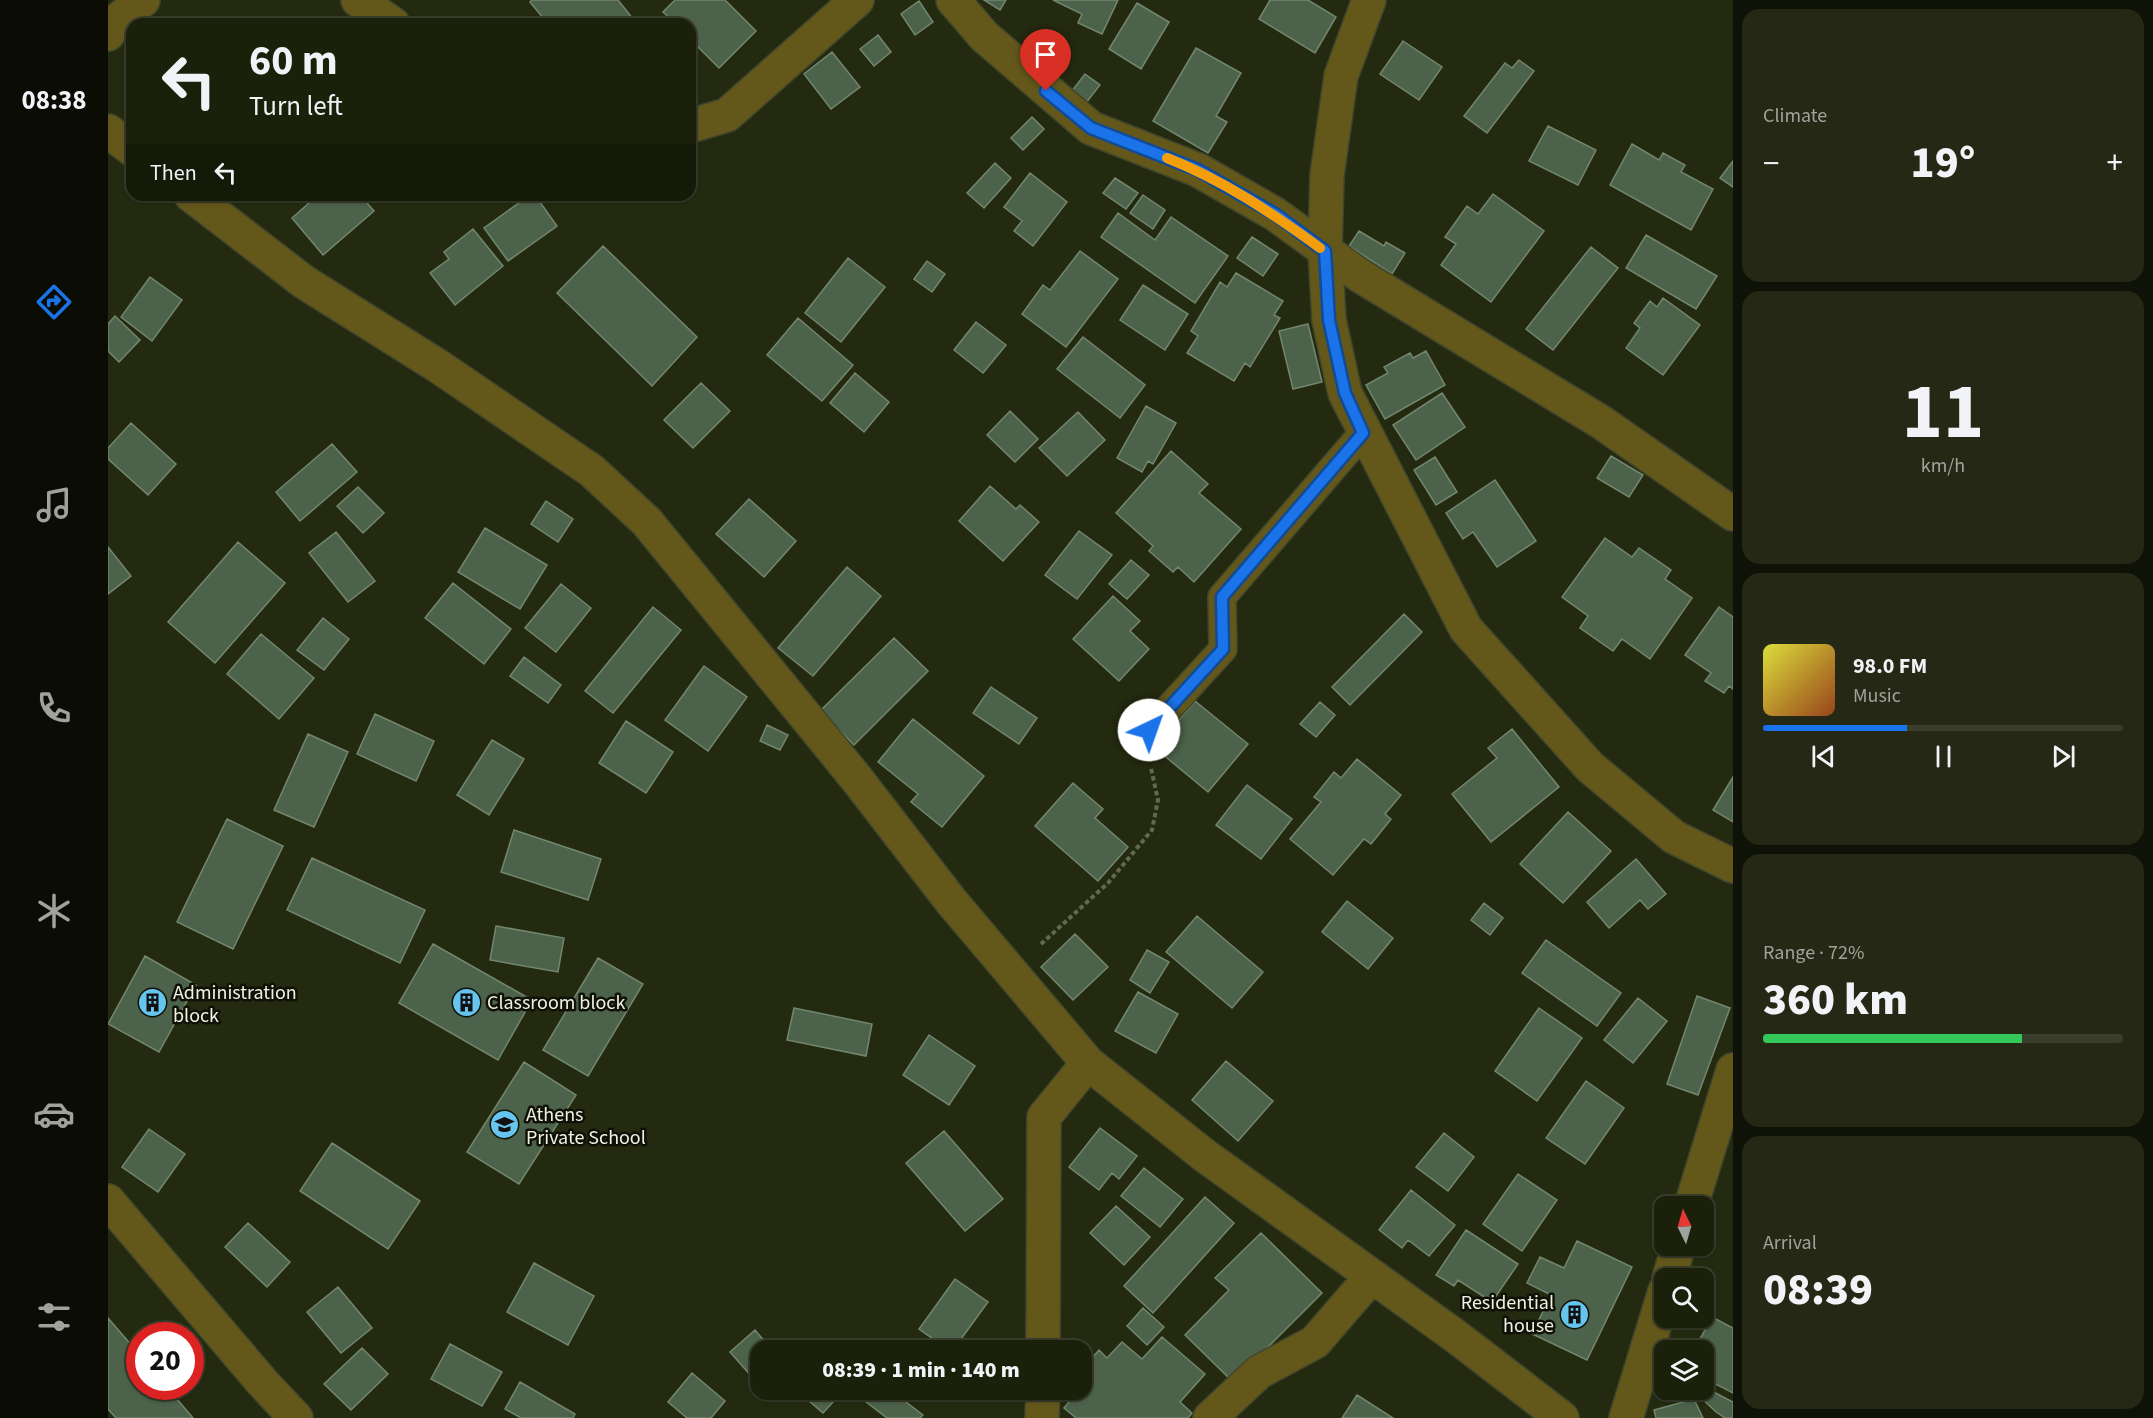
<!DOCTYPE html>
<meta charset="utf-8">
<style>
:root{--surface:#1b200b;--page:#242814;--text:#f1f3f6;--muted:#a0a39d;--line:#393e2c;--accent:#1a73e8}
body{margin:0;font-family:"Source Sans 3",sans-serif;background:var(--page);color:var(--text);height:100vh;display:flex;flex-direction:column;font-size:22px;white-space:nowrap}
*{box-sizing:border-box;margin:0}
p{font-size:20px;color:var(--muted)}
.icon{flex:none;width:33px;height:33px;fill:none;stroke:currentColor;stroke-width:2;stroke-linecap:round;stroke-linejoin:round}
.map{position:relative;flex:1;overflow:hidden}
.panel{display:flex;flex-direction:column;gap:9px;padding:9px;background:#0f1206;width:420px}
.panel>*{flex:none}
.banner{position:absolute;left:18px;top:18px;width:570px;height:183px;border-radius:18px;box-shadow:0 2px 4px #0004,0 0 0 2px var(--line);background:#1b200b;color:var(--text);overflow:hidden}
.needle{width:39px;rotate:355deg}
.fabs{position:absolute;left:1546px;top:1196px;display:grid;gap:12px}
.fabs a{display:grid;place-items:center;width:60px;height:60px;border-radius:12px;background:var(--surface);box-shadow:0 2px 4px #0004,0 0 0 2px var(--line);font-size:30px}
.speed{position:absolute;left:18px;top:1322px;display:flex;gap:12px;font-size:30px;font-weight:700;text-align:center}
.speed>*{display:grid;place-content:center;width:78px;height:78px;border-radius:50%;background:var(--surface);box-shadow:0 2px 4px #0004,0 0 0 2px var(--line);line-height:1}
.speed .limit{border:9px solid #d22;background:#fff;color:#111}
.pin{position:absolute;display:grid;place-items:center;width:51px;height:51px;color:#fff;margin:-62px -26px;border-radius:50% 50% 50% 0;rotate:-45deg;box-shadow:0 0 6px #0007}
.pin .icon{rotate:45deg}
.me{position:absolute;width:66px;margin:-33px;rotate:42deg;stroke-linejoin:round;filter:drop-shadow(0 0 4px #0008)}
.turn{display:flex;align-items:center;gap:21px;height:126px;padding:0 24px;font-size:27px}
.turn .icon{width:78px;height:78px;stroke-width:2.5}
.turn b{display:block;font-size:42px;line-height:51px}
.then{display:flex;align-items:center;height:57px;padding:0 24px;background:#0003;gap:12px;font-size:22px}
.big{font-size:45px;font-weight:800;line-height:1.1}
.panel .widget{flex:1;display:flex;flex-direction:column;justify-content:center;gap:9px;min-width:0;padding:0 21px;border-radius:18px;background:var(--page)}
.panel .dial{align-items:center;gap:0}
.dial b{font-size:78px;line-height:1}
.song{display:flex;align-items:center;gap:18px}
.cover{width:72px;height:72px;border-radius:9px;background:linear-gradient(135deg,hsl(60 70% 55%),hsl(20 70% 35%))}
.played{height:6px;border-radius:3px;background:linear-gradient(90deg,var(--accent) 40%,var(--line) 40%)}
.keys{display:flex;justify-content:space-around;direction:ltr}
.heat{display:flex;justify-content:space-between;align-items:center;font-size:33px;direction:ltr}
.charge{height:9px;border-radius:4px;background:linear-gradient(90deg,#34c759 72%,var(--line) 0)}
.trip{position:absolute;left:642px;top:1340px;width:342px;height:60px;border-radius:18px;background:var(--surface);box-shadow:0 2px 4px #0004,0 0 0 2px var(--line);font-weight:800;line-height:60px;text-align:center}
main{display:flex;flex:1;min-height:0}
.tabs{display:flex;flex-direction:column;width:108px;justify-content:space-around;align-items:center;background:#0b0d04;color:var(--muted)}
.tabs .icon{width:42px;height:42px}
.tabs .current{color:var(--accent)}
.tabs b{font-size:27px;color:var(--text)}
.map>svg:first-child{display:block}
</style>
<main>
<nav class="tabs">
<b>08:38</b>
<svg class="icon current" aria-label="directions" viewBox="0 0 24 24"><path d="M12 3l9 9-9 9-9-9zM9 14v-3h6M13 9l2 2-2 2"/></svg>
<svg class="icon" aria-label="music" viewBox="0 0 24 24"><path d="M9 18V5l10-2v13"/><circle cx="6" cy="18" r="3"/><circle cx="16" cy="16" r="3"/></svg>
<svg class="icon" aria-label="phone" viewBox="0 0 24 24"><path d="M5 4h4l2 5-3 2q2 4 5 5l2-3 5 2v4C11 20 4 13 5 4z"/></svg>
<svg class="icon" aria-label="climate" viewBox="0 0 24 24"><path d="M12 3v18M4 7l16 10M4 17L20 7"/></svg>
<svg class="icon" aria-label="car" viewBox="0 0 24 24"><path d="M5 17H2v-5l4-1 3-4h7l3 4 3 1v5h-3M9 17h6M6 11h13"/><circle cx="7" cy="17" r="2"/><circle cx="17" cy="17" r="2"/></svg>
<svg class="icon" aria-label="filters" viewBox="0 0 24 24"><path d="M4 7h16M4 17h16"/><circle cx="9" cy="7" r="2"/><circle cx="15" cy="17" r="2"/></svg>
</nav>
<div class="map">
<svg width="1625" height="1418" viewBox="0 0 1625 1418">
<rect width="100%" height="100%" fill="#242a0f"/>
<!-- building -->
<path fill="#4d624a" stroke="#72876e" stroke-width="1.5" d="M 424,0 L 510,0 L 529,24 L 440,24 L 422,2 Z
M 567,0 L 617,0 L 648,31 L 611,68 L 582,39 L 582,24 L 568,24 L 555,12 Z
M 876,0 L 898,0 L 892,10 Z
M 945,0 L 1010,0 L 994,34 L 970,23 L 974,14 Z
M 1162,0 L 1200,0 L 1228,17 L 1207,53 L 1151,19 Z
M 811,1 L 825,22 L 807,35 L 793,14 Z
M 1029,3 L 1061,22 L 1033,69 L 1001,49 Z
M 770,35 L 783,52 L 766,66 L 752,49 Z
M 1295,41 L 1334,67 L 1311,100 L 1272,74 Z
M 1088,48 L 1133,73 L 1108,116 L 1119,122 L 1100,153 L 1045,121 Z
M 724,52 L 752,87 L 723,109 L 696,74 Z
M 1411,60 L 1426,71 L 1379,133 L 1356,116 L 1397,63 L 1404,68 Z
M 977,74 L 992,85 L 978,103 L 963,92 Z
M 924,117 L 936,129 L 915,150 L 903,138 Z
M 1440,126 L 1488,150 L 1470,185 L 1421,161 Z
M 1524,144 L 1551,160 L 1555,153 L 1577,165 L 1573,172 L 1605,189 L 1583,230 L 1502,185 Z
M 1625,161 L 1625,187 L 1612,178 Z
M 887,163 L 903,178 L 876,208 L 859,193 Z
M 922,173 L 959,202 L 925,246 L 906,231 L 914,221 L 896,207 Z
M 1007,178 L 1030,193 L 1018,209 L 995,193 Z
M 1385,194 L 1436,231 L 1383,302 L 1333,265 L 1348,244 L 1337,237 L 1359,206 L 1370,214 Z
M 210,195 L 252,195 L 266,211 L 215,255 L 184,218 Z
M 422,195 L 427,195 L 449,226 L 400,261 L 376,228 Z
M 1035,195 L 1057,210 L 1045,229 L 1022,213 Z
M 1010,213 L 1047,240 L 1063,217 L 1120,256 L 1087,303 L 993,237 Z
M 365,229 L 395,266 L 347,305 L 322,273 L 341,259 L 336,252 Z
M 1251,231 L 1276,246 L 1278,242 L 1297,253 L 1284,274 L 1241,246 Z
M 1538,235 L 1609,276 L 1588,309 L 1518,268 Z
M 1144,237 L 1170,254 L 1155,276 L 1129,258 Z
M 495,246 L 589,337 L 544,386 L 449,293 Z
M 1483,247 L 1510,268 L 1445,350 L 1418,329 Z
M 972,251 L 1010,279 L 958,347 L 914,314 L 935,285 L 942,290 Z
M 740,258 L 777,287 L 733,342 L 697,313 Z
M 819,261 L 837,274 L 824,292 L 806,279 Z
M 1128,273 L 1175,301 L 1166,315 L 1172,318 L 1142,367 L 1137,363 L 1126,381 L 1079,353 L 1090,336 L 1083,331 L 1112,282 L 1119,287 Z
M 42,277 L 74,300 L 44,341 L 13,317 Z
M 1035,285 L 1080,314 L 1057,350 L 1012,320 Z
M 1555,298 L 1592,325 L 1555,375 L 1518,348 L 1532,328 L 1526,323 L 1542,301 L 1549,307 Z
M 7,316 L 32,340 L 11,362 L 0,351 L 0,324 Z
M 690,318 L 745,365 L 714,401 L 659,355 Z
M 868,322 L 898,345 L 875,373 L 846,350 Z
M 1200,324 L 1214,382 L 1185,389 L 1171,331 Z
M 975,337 L 1037,385 L 1012,418 L 949,369 Z
M 1318,351 L 1337,385 L 1277,419 L 1258,385 L 1280,373 L 1276,367 L 1302,353 L 1305,358 Z
M 747,373 L 781,402 L 756,432 L 722,403 Z
M 593,383 L 622,411 L 585,448 L 556,420 Z
M 1334,393 L 1357,427 L 1308,460 L 1285,425 Z
M 1038,406 L 1068,423 L 1045,464 L 1040,461 L 1034,472 L 1009,458 Z
M 902,411 L 930,439 L 907,462 L 879,435 Z
M 970,412 L 997,440 L 959,476 L 931,448 Z
M 23,423 L 68,464 L 40,495 L 0,459 L 0,448 Z
M 224,444 L 249,472 L 192,521 L 168,492 Z
M 1063,451 L 1100,484 L 1091,493 L 1133,529 L 1086,582 L 1070,567 L 1065,572 L 1041,551 L 1045,546 L 1008,513 Z
M 1503,456 L 1535,475 L 1521,497 L 1489,478 Z
M 1327,457 L 1349,492 L 1328,505 L 1306,470 Z
M 1387,480 L 1428,541 L 1389,567 L 1365,532 L 1355,539 L 1338,513 Z
M 882,486 L 908,509 L 912,505 L 931,522 L 895,561 L 851,521 Z
M 250,487 L 276,513 L 255,533 L 229,506 Z
M 641,499 L 688,541 L 656,577 L 608,534 Z
M 438,501 L 465,519 L 450,542 L 423,524 Z
M 377,528 L 439,565 L 412,609 L 350,572 Z
M 971,531 L 1004,555 L 969,599 L 937,575 Z
M 228,532 L 267,581 L 240,602 L 201,553 Z
M 1497,538 L 1524,557 L 1531,548 L 1563,570 L 1557,579 L 1584,598 L 1542,659 L 1514,639 L 1505,651 L 1472,628 L 1480,616 L 1454,597 Z
M 130,542 L 177,583 L 107,663 L 60,622 Z
M 0,547 L 23,576 L 0,594 Z
M 1023,560 L 1041,575 L 1019,599 L 1001,584 Z
M 739,567 L 773,596 L 705,676 L 670,648 Z
M 345,583 L 403,629 L 376,664 L 317,618 Z
M 453,584 L 483,608 L 448,652 L 417,628 Z
M 1005,596 L 1032,621 L 1022,631 L 1041,649 L 1011,681 L 965,639 Z
M 545,607 L 573,630 L 505,713 L 477,691 Z
M 1611,607 L 1625,617 L 1625,689 L 1621,686 L 1616,693 L 1597,681 L 1603,673 L 1577,655 Z
M 1296,614 L 1314,632 L 1242,705 L 1224,687 Z
M 215,618 L 241,639 L 216,670 L 189,650 Z
M 153,634 L 206,678 L 171,719 L 119,674 Z
M 786,638 L 820,671 L 746,745 L 712,711 Z
M 416,657 L 453,685 L 440,703 L 402,676 Z
M 596,666 L 639,697 L 600,751 L 557,720 Z
M 883,687 L 929,718 L 911,744 L 865,713 Z
M 1087,701 L 1140,744 L 1100,792 L 1047,748 Z
M 1212,702 L 1227,715 L 1208,737 L 1192,724 Z
M 267,714 L 326,741 L 308,781 L 249,754 Z
M 805,719 L 876,776 L 834,827 L 803,802 L 810,794 L 770,762 Z
M 518,721 L 565,752 L 538,793 L 491,763 Z
M 659,725 L 680,735 L 672,750 L 652,741 Z
M 1404,729 L 1451,787 L 1383,842 L 1344,794 L 1389,758 L 1380,748 Z
M 200,734 L 240,752 L 206,827 L 166,810 Z
M 384,740 L 416,759 L 381,815 L 349,795 Z
M 1249,759 L 1293,795 L 1277,814 L 1283,819 L 1263,844 L 1256,839 L 1225,875 L 1182,839 L 1213,802 L 1206,797 L 1226,772 L 1233,778 Z
M 1625,777 L 1625,822 L 1605,810 Z
M 965,783 L 995,809 L 987,818 L 1020,847 L 990,881 L 927,826 Z
M 1139,785 L 1184,819 L 1153,859 L 1108,825 Z
M 1460,812 L 1503,851 L 1455,903 L 1412,864 Z
M 119,819 L 175,846 L 125,949 L 69,922 Z
M 406,830 L 493,859 L 480,900 L 393,872 Z
M 204,858 L 317,910 L 292,963 L 179,910 Z
M 1528,859 L 1558,894 L 1540,909 L 1532,900 L 1501,928 L 1479,902 Z
M 1239,901 L 1285,938 L 1260,969 L 1214,932 Z
M 1376,903 L 1395,918 L 1382,935 L 1363,920 Z
M 1089,916 L 1155,972 L 1124,1008 L 1058,952 Z
M 388,926 L 456,938 L 450,972 L 382,960 Z
M 967,934 L 1000,967 L 965,1000 L 933,967 Z
M 1438,940 L 1513,993 L 1489,1026 L 1414,973 Z
M 325,944 L 424,1000 L 390,1060 L 291,1003 Z
M 1039,950 L 1061,962 L 1042,993 L 1022,980 Z
M 37,956 L 88,985 L 51,1052 L 0,1024 Z
M 490,958 L 535,984 L 480,1076 L 435,1050 Z
M 1030,992 L 1070,1014 L 1048,1053 L 1007,1031 Z
M 1589,996 L 1622,1008 L 1590,1095 L 1559,1084 Z
M 1530,998 L 1559,1021 L 1525,1063 L 1496,1040 Z
M 686,1008 L 764,1024 L 758,1056 L 679,1040 Z
M 1431,1008 L 1474,1038 L 1429,1101 L 1387,1071 Z
M 821,1035 L 867,1066 L 841,1105 L 795,1075 Z
M 1118,1061 L 1165,1101 L 1130,1141 L 1084,1100 Z
M 416,1062 L 468,1095 L 411,1184 L 359,1152 Z
M 1478,1081 L 1516,1108 L 1477,1164 L 1438,1138 Z
M 992,1128 L 1029,1156 L 1011,1179 L 1004,1173 L 991,1190 L 961,1167 Z
M 41,1129 L 77,1154 L 50,1192 L 14,1167 Z
M 836,1131 L 895,1199 L 857,1231 L 798,1163 Z
M 1336,1133 L 1366,1157 L 1340,1191 L 1308,1167 Z
M 224,1143 L 312,1201 L 280,1249 L 192,1191 Z
M 1036,1168 L 1075,1199 L 1052,1227 L 1013,1196 Z
M 1410,1174 L 1449,1200 L 1414,1251 L 1375,1224 Z
M 1303,1190 L 1347,1225 L 1321,1256 L 1300,1240 L 1294,1248 L 1271,1230 Z
M 1097,1197 L 1126,1223 L 1045,1313 L 1016,1286 Z
M 1008,1206 L 1042,1237 L 1016,1265 L 982,1233 Z
M 140,1223 L 182,1262 L 159,1287 L 117,1247 Z
M 1358,1230 L 1410,1264 L 1384,1302 L 1350,1280 L 1346,1286 L 1328,1275 Z
M 1153,1233 L 1214,1293 L 1125,1382 L 1077,1335 L 1121,1290 L 1107,1278 Z
M 1469,1241 L 1524,1267 L 1479,1360 L 1424,1334 L 1443,1295 L 1419,1283 L 1432,1257 L 1456,1268 Z
M 426,1263 L 486,1296 L 460,1345 L 399,1312 Z
M 847,1279 L 880,1302 L 845,1350 L 841,1350 L 811,1329 Z
M 230,1287 L 264,1328 L 233,1353 L 199,1312 Z
M 1035,1308 L 1056,1327 L 1039,1345 L 1019,1326 Z
M 1604,1317 L 1625,1328 L 1625,1393 L 1596,1378 L 1596,1350 L 1586,1350 Z
M 0,1318 L 32,1355 L 32,1386 L 58,1386 L 85,1418 L 8,1418 L 0,1409 Z
M 647,1330 L 664,1350 L 652,1350 L 652,1386 L 622,1352 Z
M 1054,1337 L 1097,1374 L 1072,1402 L 1084,1413 L 1080,1418 L 968,1418 L 956,1408 L 980,1380 L 974,1374 L 974,1369 L 991,1350 L 999,1358 L 1014,1342 L 1034,1359 Z
M 342,1344 L 394,1372 L 374,1406 L 323,1379 Z
M 254,1348 L 280,1374 L 243,1410 L 216,1384 Z
M 584,1373 L 617,1401 L 603,1418 L 579,1418 L 560,1402 Z
M 412,1382 L 467,1414 L 465,1418 L 413,1418 L 397,1409 Z
M 1596,1387 L 1625,1402 L 1625,1418 L 1617,1418 L 1608,1412 L 1588,1393 L 1591,1389 Z
M 687,1389 L 737,1389 L 715,1413 Z
M 766,1389 L 781,1389 L 815,1415 L 812,1418 L 779,1418 L 757,1401 Z
M 1249,1395 L 1285,1418 L 1234,1418 Z
M 1586,1399 L 1595,1418 L 1548,1418 L 1546,1410 Z"/>
<g fill="none" stroke-linecap="round" stroke-linejoin="round">
<defs>
<path id="service" d="M 1041,730 L 1115,649 L 1114,597 L 1255,433"/>
<path id="minor" d="M 250,0 L 285,24
M 845,0 L 876,36 L 983,128 L 1090,170 L 1167,214 L 1251,275 L 1493,422 L 1625,514
M 1261,0 L 1233,76 L 1219,175 L 1217,251 L 1221,320 L 1237,393 L 1358,629 L 1482,767 L 1566,837 L 1625,866
M 0,34 L 11,19 L 35,0
M 582,126 L 619,115 L 749,0
M 0,131 L 24,149
M 83,195 L 196,282 L 330,366 L 484,471 L 539,522 L 748,778 L 843,901 L 980,1063 L 1096,1155 L 1350,1338 L 1454,1418
M 0,1201 L 155,1383 L 188,1418
M 1583,1206 L 1625,1070
M 1561,1278 L 1571,1245
M 935,1350 L 936,1117 L 980,1063
M 934,1418 L 935,1389
M 1102,1418 L 1151,1372 L 1207,1342 L 1263,1277
M 1518,1418 L 1557,1291"/>
</defs>
<!-- service casing -->
<use href="#service" stroke="#40462d" stroke-width="30"/>
<!-- minor casing -->
<use href="#minor" stroke="#40462d" stroke-width="36"/>
<!-- path -->
<path stroke="#636951" stroke-width="4" stroke-dasharray="4.5 3" stroke-linecap="butt" d="M 933,944 L 1000,883 L 1044,830 L 1050,800 L 1043,768"/>
<!-- service -->
<use href="#service" stroke="#63571a" stroke-width="27"/>
<!-- minor -->
<use href="#minor" stroke="#63571a" stroke-width="33"/>
</g>
<g fill="none" stroke-linecap="round" stroke-linejoin="round">
<defs>
<path id="route" d="M 938,91 L 983,128 L 1090,170 L 1167,214 L 1217,251 L 1221,320 L 1237,393 L 1255,433 L 1114,597 L 1115,649 L 1041,730"/>
</defs>
<!-- route casing -->
<use href="#route" stroke="#114b97" stroke-width="15"/>
<!-- route -->
<use href="#route" stroke="#1a73e8" stroke-width="10"/>
<!-- slow -->
<path stroke="#f59e0b" stroke-width="10" d="M 1059,158 C 1115,180 1164,213 1212,248"/>
</g>
<!-- icons -->
<defs>
<symbol id="building-disc" viewBox="-11 -11 22 22"><circle r="9.5" fill="#65c5ee" stroke="#0f1106"/><path d="M-4-6H4V6H1V3H-1V6H-4ZM-2.5-4.3h1.7v1.8h-1.7ZM.8-4.3h1.7v1.8H.8ZM-2.5-1h1.7V.8h-1.7ZM.8-1h1.7V.8H.8Z" fill="#111"/></symbol>
<symbol id="school-disc" viewBox="-11 -11 22 22"><circle r="9.5" fill="#65c5ee" stroke="#0f1106"/><path d="M0-5L7-2L0 1L-7-2ZM-4 1L0 2.5L4 1V4Q0 6-4 4Z" fill="#111"/></symbol>
</defs>
<g fill-rule="evenodd">
<use href="#building-disc" x="342" y="986" width="33" height="33"/>
<use href="#building-disc" x="28" y="986" width="33" height="33"/>
<use href="#school-disc" x="380" y="1108" width="33" height="33"/>
<use href="#building-disc" x="1450" y="1298" width="33" height="33"/>
</g>
<g text-anchor="middle" stroke-width="5" stroke-linejoin="round" paint-order="stroke">
<!-- poi labels -->
<g font-size="20" fill="#eef2e2" stroke="#0f1106" text-anchor="start">
<text x="65" y="999">Administration<tspan x="65" dy="23">block</tspan></text>
<text x="379" y="1009">Classroom block</text>
<text x="418" y="1121">Athens<tspan x="418" dy="23">Private School</tspan></text>
<text x="1446" y="1309" text-anchor="end">Residential<tspan x="1446" dy="23">house</tspan></text>
</g>
</g>
</svg>
<div class="fabs">
<a><svg class="needle" viewBox="-14 -14 28 28"><path d="M0-13l5 13h-10z" fill="#e53935"/><path d="M0 13l5-13h-10z" fill="#a0a39d"/></svg></a>
<a><svg class="icon" aria-label="search" viewBox="0 0 24 24"><circle cx="10" cy="10" r="6"/><path d="M15 15l6 6"/></svg></a>
<a><svg class="icon" aria-label="layers" viewBox="0 0 24 24"><path d="M12 4l9 5-9 5-9-5zM3 14l9 5 9-5"/></svg></a>
</div>
<div class="speed"><div class="limit">20</div></div>
<div class="pin" style="left:938px;top:91px;background:#d93025"><svg class="icon" aria-label="arrive" viewBox="0 0 24 24"><path d="M6 21V4h12l-3 4 3 4H6"/></svg></div>
<svg class="me" style="left:1041px;top:730px" viewBox="-20 -20 40 40"><circle r="19" fill="#fff"/><path d="M0-13L10 11 0 6-10 11z" fill="#1a73e8"/></svg>
<div class="trip">08:39 · 1 min · 140 m</div>
<div class="banner">
<div class="turn"><svg class="icon" aria-label="left" viewBox="0 0 24 24"><path d="M17 20v-9H6M10 6l-5 5 5 5"/></svg><div><b>60 m</b>Turn left</div></div>
<div class="then">Then<svg class="icon" aria-label="left" viewBox="0 0 24 24"><path d="M17 20v-9H6M10 6l-5 5 5 5"/></svg></div>
</div>
</div>
<section class="panel">
<div class="widget"><p>Climate</p>
<div class="heat"><a>−</a><b class="big">19°</b><a>+</a></div>
</div>
<div class="widget dial"><b>11</b><p>km/h</p></div>
<div class="widget">
<div class="song"><i class="cover"></i><div><b>98.0 FM</b><p>Music</p></div></div>
<div class="played"></div>
<div class="keys"><svg class="icon" aria-label="previous" viewBox="0 0 24 24"><path d="M18 5L8 12l10 7zM5 5v14"/></svg><svg class="icon" aria-label="pause" viewBox="0 0 24 24"><path d="M8 5v14M16 5v14"/></svg><svg class="icon" aria-label="next" viewBox="0 0 24 24"><path d="M6 5l10 7-10 7zM19 5v14"/></svg></div>
</div>
<div class="widget"><p>Range · 72%</p><b class="big">360 km</b><div class="charge"></div></div>
<div class="widget"><p>Arrival</p><b class="big">08:39</b></div>
</section>
</main>
